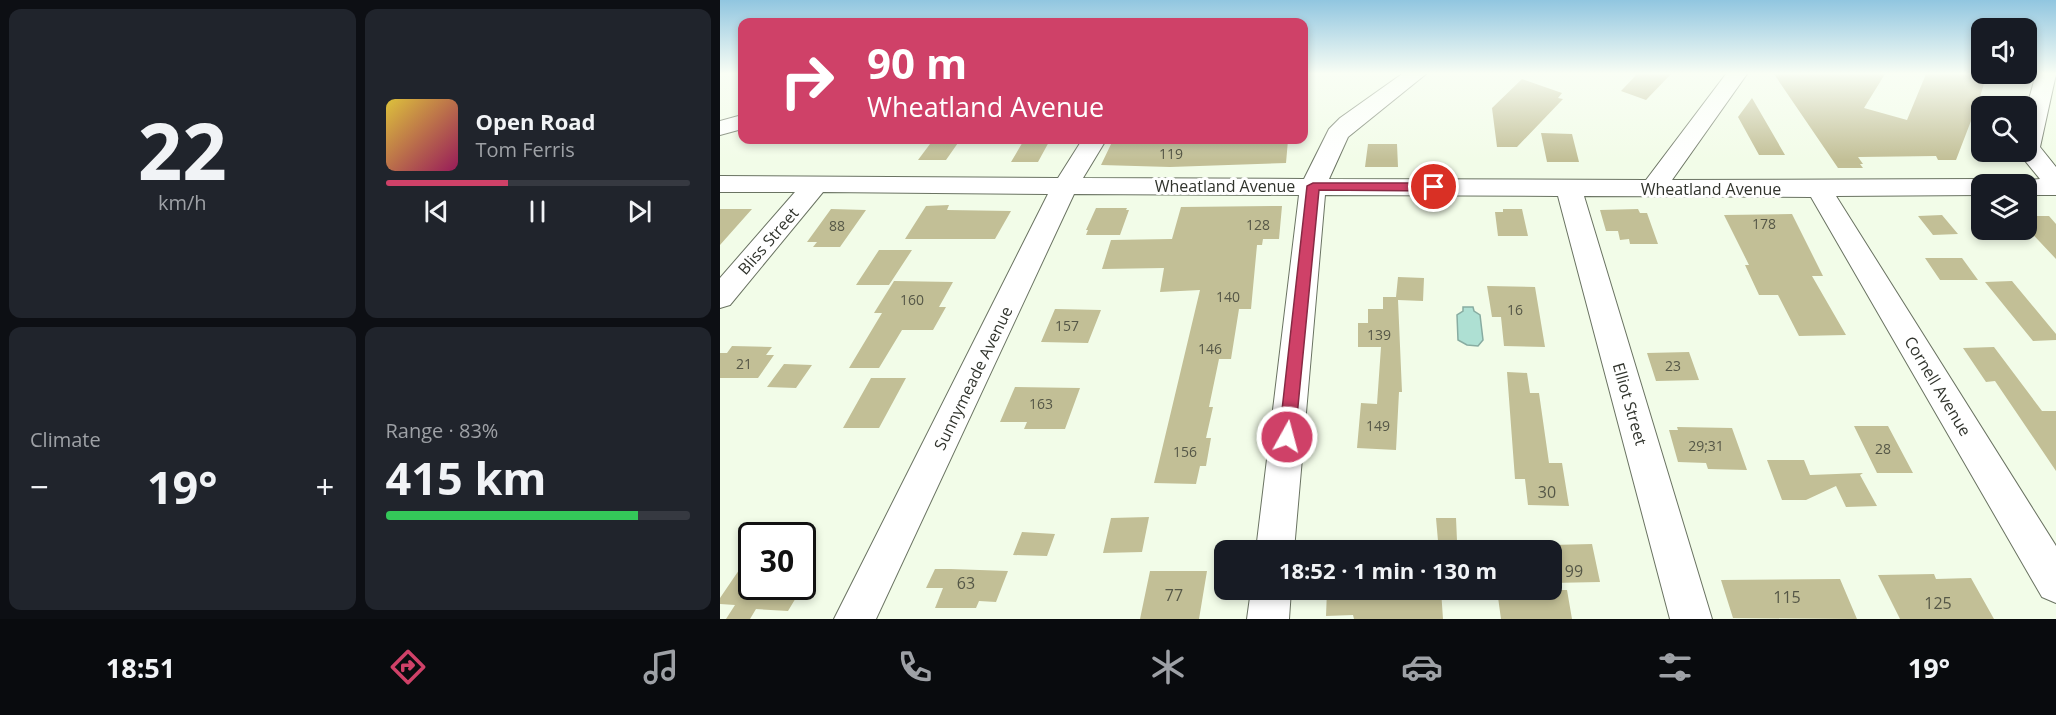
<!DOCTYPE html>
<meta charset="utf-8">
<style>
:root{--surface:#171b24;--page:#20242c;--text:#f1f3f6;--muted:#9ea1a6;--line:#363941;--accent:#cf4168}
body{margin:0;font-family:"Open Sans",sans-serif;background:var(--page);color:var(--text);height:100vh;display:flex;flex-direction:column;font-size:22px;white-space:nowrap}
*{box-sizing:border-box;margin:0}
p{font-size:20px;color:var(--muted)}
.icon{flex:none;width:33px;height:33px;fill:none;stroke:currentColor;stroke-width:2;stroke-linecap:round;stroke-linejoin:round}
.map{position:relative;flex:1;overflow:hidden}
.panel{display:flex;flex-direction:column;gap:9px;padding:9px;background:#0d0f14;width:720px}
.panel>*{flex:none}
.guide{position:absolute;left:18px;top:18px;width:570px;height:126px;border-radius:12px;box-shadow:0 3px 9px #0003;background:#cf4168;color:#fff;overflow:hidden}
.buttons{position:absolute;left:1251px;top:18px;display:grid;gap:12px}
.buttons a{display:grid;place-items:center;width:66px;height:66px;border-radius:12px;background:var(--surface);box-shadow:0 3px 9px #0003;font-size:30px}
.speed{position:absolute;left:18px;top:522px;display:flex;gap:12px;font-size:30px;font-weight:700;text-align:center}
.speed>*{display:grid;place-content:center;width:78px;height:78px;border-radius:50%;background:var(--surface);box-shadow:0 3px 9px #0003;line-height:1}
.speed .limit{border:3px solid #111;border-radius:9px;background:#fff;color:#111}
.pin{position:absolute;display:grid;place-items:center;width:51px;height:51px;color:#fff;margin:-26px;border:3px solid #fff;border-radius:50%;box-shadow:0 2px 6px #0007}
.me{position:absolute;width:66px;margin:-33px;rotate:7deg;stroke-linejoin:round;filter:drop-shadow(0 0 4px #0008)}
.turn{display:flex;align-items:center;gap:21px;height:126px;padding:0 30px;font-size:27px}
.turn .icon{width:78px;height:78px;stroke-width:2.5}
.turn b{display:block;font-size:42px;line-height:51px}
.big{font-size:45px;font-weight:700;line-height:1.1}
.panel .tile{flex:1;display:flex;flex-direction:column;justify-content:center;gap:9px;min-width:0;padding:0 21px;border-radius:12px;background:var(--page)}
.panel .dial{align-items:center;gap:0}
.dial b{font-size:78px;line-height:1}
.song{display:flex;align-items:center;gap:18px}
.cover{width:72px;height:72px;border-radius:9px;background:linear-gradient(135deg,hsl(50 70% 55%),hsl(330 70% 35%))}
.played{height:6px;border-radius:3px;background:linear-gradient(90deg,var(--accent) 40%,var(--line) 40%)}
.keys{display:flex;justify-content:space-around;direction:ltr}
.heat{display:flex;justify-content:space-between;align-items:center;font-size:33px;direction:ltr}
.charge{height:9px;border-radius:4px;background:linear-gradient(90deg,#34c759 83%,var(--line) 0)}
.panel .tiles{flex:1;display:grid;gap:9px;grid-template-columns:repeat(2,1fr)}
.trip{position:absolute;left:494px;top:540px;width:348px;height:60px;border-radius:12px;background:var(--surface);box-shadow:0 3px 9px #0003;font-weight:700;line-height:60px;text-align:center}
.tab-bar{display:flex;height:96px;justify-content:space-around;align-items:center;background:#090b0e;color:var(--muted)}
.tab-bar .icon{width:42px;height:42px}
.tab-bar .selected{color:var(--accent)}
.tab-bar b{font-size:27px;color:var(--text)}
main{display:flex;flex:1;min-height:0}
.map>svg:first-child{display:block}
</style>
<main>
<section class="panel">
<div class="tiles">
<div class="tile dial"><b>22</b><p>km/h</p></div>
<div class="tile">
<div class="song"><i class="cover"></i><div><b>Open Road</b><p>Tom Ferris</p></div></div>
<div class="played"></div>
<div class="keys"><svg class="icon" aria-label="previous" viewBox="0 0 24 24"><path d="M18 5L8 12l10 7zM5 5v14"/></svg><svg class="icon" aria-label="pause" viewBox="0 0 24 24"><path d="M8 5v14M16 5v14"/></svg><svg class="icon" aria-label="next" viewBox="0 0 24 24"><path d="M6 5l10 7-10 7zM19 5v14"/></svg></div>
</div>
<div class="tile"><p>Climate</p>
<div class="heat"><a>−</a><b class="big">19°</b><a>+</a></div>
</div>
<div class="tile"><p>Range · 83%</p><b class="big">415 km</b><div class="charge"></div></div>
</div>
</section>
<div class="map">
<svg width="1336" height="619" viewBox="0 0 1336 619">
<rect width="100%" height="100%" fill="#f2fce8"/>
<!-- water -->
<path fill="#aee0d3" stroke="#88aca1" stroke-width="1.5" d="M 743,307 L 753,307 L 754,311 L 760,315 L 763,340 L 758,346 L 747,345 L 738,340 L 737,315 L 743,311 Z"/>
<!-- building -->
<path fill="#c2bf96" d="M 917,74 L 951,74 L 926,100 L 901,91 Z
M 1054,74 L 1165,74 L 1144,108 L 1187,120 L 1206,74 L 1267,74 L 1259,100 L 1236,160 L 1218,160 L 1216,156 L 1138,157 L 1143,164 L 1140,164 L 1143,168 L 1118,168 Z
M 802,79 L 842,93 L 838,98 L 843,99 L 797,147 L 777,147 L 772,108 Z
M 1032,98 L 1065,155 L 1039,155 L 1018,117 Z
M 821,133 L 852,134 L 859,162 L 827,162 Z
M 213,140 L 240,140 L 226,160 L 198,160 Z
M 304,140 L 330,140 L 318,162 L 291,162 Z
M 393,140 L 568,140 L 566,163 L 450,167 L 381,165 Z
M 648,144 L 677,144 L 678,167 L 645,167 Z
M 229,205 L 227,210 L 291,211 L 275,239 L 185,239 L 206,206 Z
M 562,206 L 559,239 L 543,239 L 542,245 L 537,245 L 531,309 L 519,309 L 511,359 L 499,359 L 489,407 L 493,407 L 486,438 L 491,438 L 486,466 L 480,466 L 476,484 L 434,483 L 480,290 L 440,292 L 444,268 L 382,269 L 391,240 L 452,239 L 461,207 Z
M 376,208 L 407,208 L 406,210 L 409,210 L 400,235 L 366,235 L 368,230 L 366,230 Z
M 0,209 L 32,209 L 0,245 Z
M 111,209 L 146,210 L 120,247 L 93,247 L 97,242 L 87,242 Z
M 783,209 L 802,209 L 808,236 L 778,236 L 775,212 L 783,212 Z
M 918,209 L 920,213 L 927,213 L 938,244 L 910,244 L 909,239 L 900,240 L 898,231 L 886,231 L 880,210 Z
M 1072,214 L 1103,276 L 1092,276 L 1126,335 L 1079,336 L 1058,295 L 1039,295 L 1025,265 L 1029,265 L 1004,215 Z
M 1222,215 L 1238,234 L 1213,235 L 1198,216 Z
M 1306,216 L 1329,216 L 1336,224 L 1336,259 L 1306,227 Z
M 159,250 L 192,250 L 169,285 L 136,285 Z
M 1205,258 L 1242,258 L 1258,280 L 1220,280 Z
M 678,277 L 704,278 L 703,301 L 678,300 L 682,392 L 679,392 L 676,450 L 637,448 L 641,403 L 657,404 L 661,347 L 638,347 L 638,323 L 648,323 L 648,309 L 663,309 L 663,297 L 676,297 Z
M 174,281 L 233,282 L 219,307 L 226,307 L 213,330 L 182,330 L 159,368 L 129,368 L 162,313 L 154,313 Z
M 1292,281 L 1336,334 L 1336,340 L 1313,341 L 1265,282 Z
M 767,286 L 815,287 L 825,347 L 784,346 L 781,317 L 772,317 Z
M 335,309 L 381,310 L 368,343 L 321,342 Z
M 12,346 L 52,347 L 46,355 L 54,355 L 38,378 L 0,378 L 0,353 L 7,353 Z
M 1274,347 L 1322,411 L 1336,411 L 1336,471 L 1275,381 L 1266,382 L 1243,348 Z
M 969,352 L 979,380 L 936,381 L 927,353 Z
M 64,364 L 92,365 L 76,388 L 47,387 Z
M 787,372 L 807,373 L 810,393 L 819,393 L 829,463 L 842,463 L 849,506 L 808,505 L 805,479 L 795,479 Z
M 151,378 L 186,378 L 159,428 L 123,428 Z
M 295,387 L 360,388 L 345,429 L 304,429 L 307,422 L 280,422 Z
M 1134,426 L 1168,426 L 1193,473 L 1157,473 Z
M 957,427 L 1012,428 L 1027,470 L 988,469 L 986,463 L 958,462 L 949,430 L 958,430 Z
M 1047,460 L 1084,460 L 1090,475 L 1143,473 L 1140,475 L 1157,506 L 1126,507 L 1116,486 L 1086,500 L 1062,500 Z
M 429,517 L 422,552 L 383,553 L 391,518 Z
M 716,518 L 736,518 L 737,541 L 718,541 Z
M 302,532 L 335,534 L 327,556 L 293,555 Z
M 872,544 L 880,582 L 831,583 L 831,545 Z
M 32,551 L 32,586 L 83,586 L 68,611 L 36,609 L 30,619 L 6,619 L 15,605 L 0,604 L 0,598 Z
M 215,569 L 231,569 L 288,571 L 276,602 L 259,601 L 256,608 L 215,608 L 223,588 L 206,588 Z
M 430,571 L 487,571 L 479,619 L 420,619 Z
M 1214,574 L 1216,579 L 1251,578 L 1274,619 L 1180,619 L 1158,575 Z
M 1120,579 L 1137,619 L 1013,618 L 1001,580 Z
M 607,590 L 721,590 L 723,619 L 634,619 L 633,615 L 606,616 Z
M 777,590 L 847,590 L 852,619 L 781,619 Z"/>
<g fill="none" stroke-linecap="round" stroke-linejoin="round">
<defs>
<path id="minor" d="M 682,74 L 706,74 L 628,137 L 609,179 L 926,180 L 1006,74 L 1027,74 L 952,180 L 1262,179 L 1271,181 L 1273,184 L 1262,184 L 1262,195 L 1116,196 L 1336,546 L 1336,603 L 1322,597 L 1091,197 L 864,196 L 992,619 L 950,619 L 838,196 L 605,195 L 574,550 L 536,550 L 579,195 L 354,194 L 156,619 L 114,619 L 328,194 L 103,192 L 10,305 L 0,308 L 0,278 L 75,192 L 0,192 L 0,176 L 338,178 L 362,140 L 386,140 L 363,178 L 584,179 L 609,129 L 620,118 Z
M 1316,74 L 1336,74 L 1320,147 L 1336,167 L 1336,195 L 1306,195 L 1306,184 L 1295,184 L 1297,181 L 1320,179 L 1298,152 L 1306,152 L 1306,110 Z
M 22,115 L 22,129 L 0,135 L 0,121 Z
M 531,590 L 571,590 L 569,619 L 527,619 Z"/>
</defs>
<!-- minor casing -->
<use href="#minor" stroke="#6a7362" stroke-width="2"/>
<!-- minor -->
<use href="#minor" fill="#fff" fill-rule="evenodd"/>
</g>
<!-- sky -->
<linearGradient id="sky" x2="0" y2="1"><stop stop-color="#91c6e0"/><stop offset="0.46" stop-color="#f9fef5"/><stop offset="1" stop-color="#f9fef5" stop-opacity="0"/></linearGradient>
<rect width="1336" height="160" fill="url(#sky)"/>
<!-- route -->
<path fill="#cf4168" stroke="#872a44" stroke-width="1.5" d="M 593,183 L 714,183 L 720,187 L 714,191 L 599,190 L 575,437 L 573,441 L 567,443 L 561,441 L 559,437 L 587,186 Z"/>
<g text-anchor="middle" stroke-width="6" stroke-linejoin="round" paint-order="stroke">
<!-- number labels -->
<g font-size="14" fill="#555747">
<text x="451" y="159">119</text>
<text x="1044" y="229">178</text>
<text x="538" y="230">128</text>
<text x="117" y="231">88</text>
<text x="508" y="302">140</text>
<text x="192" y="305">160</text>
<text x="795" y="315">16</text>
<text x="347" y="331">157</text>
<text x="659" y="340">139</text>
<text x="490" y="354">146</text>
<text x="24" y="369">21</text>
<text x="953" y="371">23</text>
<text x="321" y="409">163</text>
<text x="658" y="431">149</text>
<text x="986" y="451">29;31</text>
<text x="1163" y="454">28</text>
<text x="465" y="457">156</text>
</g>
<!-- street labels -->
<g font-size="16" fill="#31342d" stroke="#fff">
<text x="505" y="192">Wheatland Avenue</text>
<text x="991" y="195">Wheatland Avenue</text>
<text transform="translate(48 241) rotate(-49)" y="6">Bliss Street</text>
<text transform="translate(253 378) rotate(-64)" y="6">Sunnymeade Avenue</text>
<text transform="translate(1218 386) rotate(59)" y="6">Cornell Avenue</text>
<text transform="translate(910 404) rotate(74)" y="6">Elliot Street</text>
</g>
<!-- near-number labels -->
<g font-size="16" fill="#555747">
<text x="827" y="498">30</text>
<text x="854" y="577">99</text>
<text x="246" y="589">63</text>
<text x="454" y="601">77</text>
<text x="1067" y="603">115</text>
<text x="1218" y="609">125</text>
</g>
</g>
</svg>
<div class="buttons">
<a><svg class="icon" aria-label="sound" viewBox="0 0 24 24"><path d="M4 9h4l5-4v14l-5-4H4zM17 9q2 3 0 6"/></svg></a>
<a><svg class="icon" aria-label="search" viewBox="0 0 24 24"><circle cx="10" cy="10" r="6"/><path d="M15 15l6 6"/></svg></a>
<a><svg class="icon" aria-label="layers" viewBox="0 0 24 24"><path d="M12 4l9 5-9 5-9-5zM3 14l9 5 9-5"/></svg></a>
</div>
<div class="speed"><div class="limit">30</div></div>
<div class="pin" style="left:714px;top:187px;background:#d93025"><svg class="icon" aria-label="arrive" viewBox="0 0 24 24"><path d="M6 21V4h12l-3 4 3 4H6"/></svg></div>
<svg class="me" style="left:567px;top:437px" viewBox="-20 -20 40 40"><circle r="17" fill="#cf4168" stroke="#fff" stroke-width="3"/><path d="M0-11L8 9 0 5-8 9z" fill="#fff"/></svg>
<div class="trip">18:52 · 1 min · 130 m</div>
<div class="guide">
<div class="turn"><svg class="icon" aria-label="right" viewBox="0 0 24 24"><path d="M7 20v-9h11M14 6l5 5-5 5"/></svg><div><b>90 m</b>Wheatland Avenue</div></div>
</div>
</div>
</main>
<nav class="tab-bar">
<b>18:51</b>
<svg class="icon selected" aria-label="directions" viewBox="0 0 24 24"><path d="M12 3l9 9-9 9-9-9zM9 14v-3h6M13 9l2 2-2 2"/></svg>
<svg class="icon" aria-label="music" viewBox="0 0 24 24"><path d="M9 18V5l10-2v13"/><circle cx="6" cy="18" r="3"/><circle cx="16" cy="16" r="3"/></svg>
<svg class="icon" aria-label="phone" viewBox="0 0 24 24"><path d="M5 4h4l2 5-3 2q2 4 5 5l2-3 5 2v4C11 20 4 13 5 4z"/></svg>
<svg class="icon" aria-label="climate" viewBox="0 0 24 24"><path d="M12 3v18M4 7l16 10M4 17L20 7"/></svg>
<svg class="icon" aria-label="car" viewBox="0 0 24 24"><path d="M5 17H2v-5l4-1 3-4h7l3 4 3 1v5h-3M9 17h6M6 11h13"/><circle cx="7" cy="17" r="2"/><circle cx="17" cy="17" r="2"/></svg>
<svg class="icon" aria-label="filters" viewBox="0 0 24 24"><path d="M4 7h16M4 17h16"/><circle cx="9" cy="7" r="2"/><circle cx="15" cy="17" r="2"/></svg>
<b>19°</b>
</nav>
